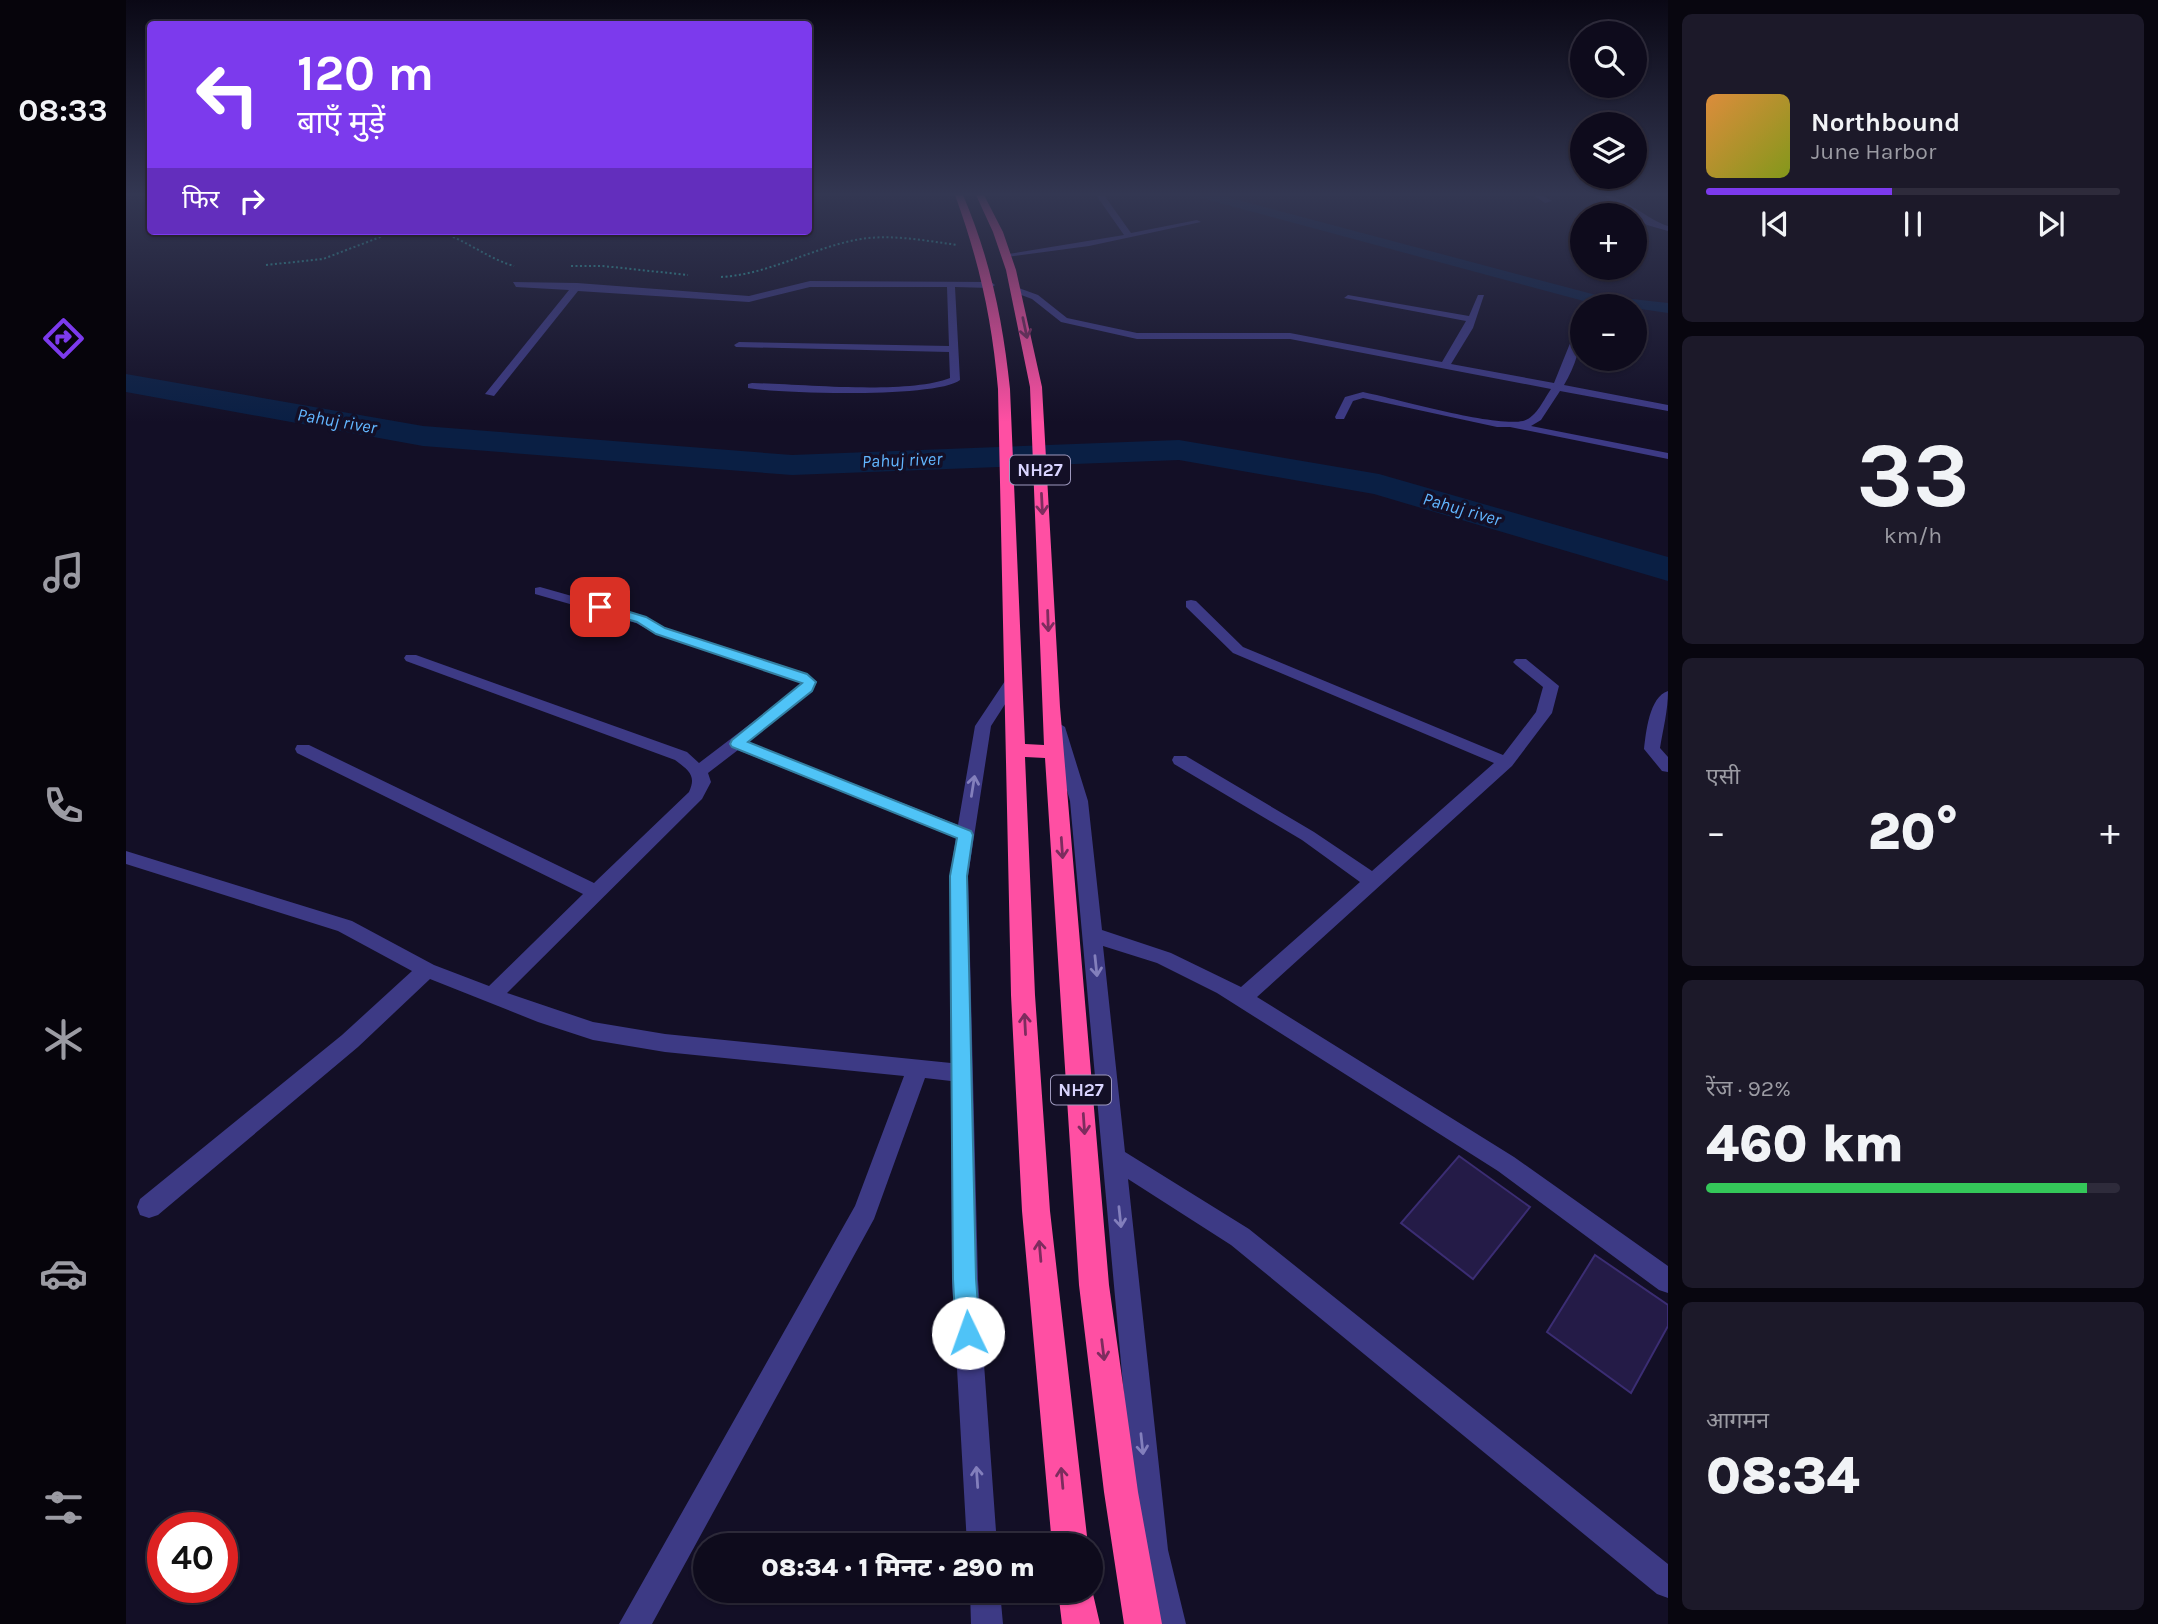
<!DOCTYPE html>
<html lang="hi">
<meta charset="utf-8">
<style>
:root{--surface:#0e0b1c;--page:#1c1929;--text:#f1f3f6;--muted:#9b9ba3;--line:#2e2b3b;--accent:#7c3aed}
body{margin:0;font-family:Karla,"Noto Sans Devanagari",sans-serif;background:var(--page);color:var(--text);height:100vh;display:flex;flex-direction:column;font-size:26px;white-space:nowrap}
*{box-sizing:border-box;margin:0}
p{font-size:23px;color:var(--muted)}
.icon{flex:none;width:38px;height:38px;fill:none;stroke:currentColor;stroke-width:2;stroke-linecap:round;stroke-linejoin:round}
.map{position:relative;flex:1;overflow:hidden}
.sheet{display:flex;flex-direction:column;gap:14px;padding:14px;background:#08060f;width:490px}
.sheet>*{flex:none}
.top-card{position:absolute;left:21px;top:21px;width:665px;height:214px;border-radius:7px;box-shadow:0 2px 5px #0004,0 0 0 2px var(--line);background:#7c3aed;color:#fff;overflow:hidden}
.controls{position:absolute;left:1444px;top:21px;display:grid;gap:14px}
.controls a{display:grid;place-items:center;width:77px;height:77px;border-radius:50%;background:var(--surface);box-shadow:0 2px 5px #0004,0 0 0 2px var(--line);font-size:35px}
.speed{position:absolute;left:21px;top:1512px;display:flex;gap:14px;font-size:35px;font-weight:700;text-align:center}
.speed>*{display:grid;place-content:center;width:91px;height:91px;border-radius:50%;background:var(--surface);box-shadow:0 2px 5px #0004,0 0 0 2px var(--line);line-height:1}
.speed .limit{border:10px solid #d22;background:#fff;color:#111}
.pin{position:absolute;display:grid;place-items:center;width:60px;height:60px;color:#fff;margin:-30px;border-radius:14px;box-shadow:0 4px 10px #0006}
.me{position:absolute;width:77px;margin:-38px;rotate:357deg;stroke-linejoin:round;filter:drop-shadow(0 0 5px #0008)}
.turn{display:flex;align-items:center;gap:24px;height:147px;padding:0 35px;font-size:32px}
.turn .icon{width:91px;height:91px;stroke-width:2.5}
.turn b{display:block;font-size:49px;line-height:60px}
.then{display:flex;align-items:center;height:66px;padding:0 35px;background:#0003;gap:14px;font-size:26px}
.big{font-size:52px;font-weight:800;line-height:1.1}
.sheet .card{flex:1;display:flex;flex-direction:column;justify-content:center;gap:10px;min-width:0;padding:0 24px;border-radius:10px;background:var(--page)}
.sheet .dial{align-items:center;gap:0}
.dial b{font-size:91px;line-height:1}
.song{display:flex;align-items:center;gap:21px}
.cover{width:84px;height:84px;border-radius:10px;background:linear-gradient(135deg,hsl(30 70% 55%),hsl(70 70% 35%))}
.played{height:7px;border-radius:4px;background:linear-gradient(90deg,var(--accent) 45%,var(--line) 45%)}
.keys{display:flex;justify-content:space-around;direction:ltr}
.heat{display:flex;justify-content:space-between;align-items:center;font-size:38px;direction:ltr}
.charge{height:10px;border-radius:5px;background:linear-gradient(90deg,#34c759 92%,var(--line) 0)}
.trip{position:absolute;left:567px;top:1533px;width:410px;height:70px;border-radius:35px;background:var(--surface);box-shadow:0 2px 5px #0004,0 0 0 2px var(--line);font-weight:800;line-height:70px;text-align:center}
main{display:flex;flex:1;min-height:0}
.dock{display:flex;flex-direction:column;width:126px;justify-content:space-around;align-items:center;background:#06040b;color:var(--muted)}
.dock .icon{width:49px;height:49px}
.dock .on{color:var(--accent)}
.dock b{font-size:32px;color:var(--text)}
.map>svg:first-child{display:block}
</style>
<main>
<nav class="dock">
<b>08:33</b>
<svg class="icon on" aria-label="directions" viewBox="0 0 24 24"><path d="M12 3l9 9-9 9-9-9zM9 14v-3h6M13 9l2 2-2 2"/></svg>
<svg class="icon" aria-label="music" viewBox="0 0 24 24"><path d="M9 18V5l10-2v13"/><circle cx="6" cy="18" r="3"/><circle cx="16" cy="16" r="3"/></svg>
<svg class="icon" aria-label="phone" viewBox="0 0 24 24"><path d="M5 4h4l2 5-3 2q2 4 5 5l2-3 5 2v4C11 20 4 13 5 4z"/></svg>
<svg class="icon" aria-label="climate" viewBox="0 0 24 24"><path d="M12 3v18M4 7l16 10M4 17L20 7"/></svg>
<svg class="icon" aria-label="car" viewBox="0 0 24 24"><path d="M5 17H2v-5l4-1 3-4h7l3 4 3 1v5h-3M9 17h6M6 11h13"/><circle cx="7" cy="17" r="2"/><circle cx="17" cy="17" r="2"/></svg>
<svg class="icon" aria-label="filters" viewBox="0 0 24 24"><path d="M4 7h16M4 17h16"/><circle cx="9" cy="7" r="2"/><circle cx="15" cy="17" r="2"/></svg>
</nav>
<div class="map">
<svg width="1542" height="1624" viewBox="0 0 1542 1624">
<rect width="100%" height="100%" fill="#130f26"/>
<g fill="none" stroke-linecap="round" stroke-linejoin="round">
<!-- canal -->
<path fill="#0a1f44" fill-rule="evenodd" d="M 1073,195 L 1093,195 L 1470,295 L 1542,303 L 1542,313 L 1508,308 L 1508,306 L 1469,304 L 1075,198 Z"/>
<!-- river -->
<path fill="#0a1f44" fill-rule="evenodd" d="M 0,374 L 297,426 L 666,455 L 1053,440 L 1253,474 L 1542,557 L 1542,581 L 1248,494 L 1053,460 L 666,475 L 297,446 L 0,392 Z"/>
</g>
<!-- building -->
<path fill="#241b47" stroke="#3b2d73" stroke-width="2" d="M 1333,1156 L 1404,1207 L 1347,1279 L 1275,1223 Z
M 1469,1255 L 1542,1305 L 1542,1326 L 1505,1393 L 1421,1332 Z"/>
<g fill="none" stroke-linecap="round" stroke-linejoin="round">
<!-- path -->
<path stroke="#2fb8b0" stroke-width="2" stroke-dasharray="2 2.5" stroke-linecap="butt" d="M 310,231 C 338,238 360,258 388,266
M 140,265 L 197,259 L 270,231
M 445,266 L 477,266 L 562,275
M 595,277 C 645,274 687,247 735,239 C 767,234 800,241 832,245"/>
<!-- minor -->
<path fill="#3d3a85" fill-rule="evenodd" d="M 970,195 L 978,195 L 1005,233 L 1071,220 L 1075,222 L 963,246 L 880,257 L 876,255 L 998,235 Z
M 1407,195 L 1416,195 L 1426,201 L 1419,203 Z
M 1477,195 C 1496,195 1522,220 1542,226 L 1542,231 L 1521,225 Z
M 684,281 L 865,282 L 869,285 L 865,288 L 829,287 L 834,380 C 812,398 655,394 622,388 L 622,384 L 626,383 C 675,384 781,395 824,378 L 823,352 L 610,347 L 608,345 L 613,342 L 823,346 L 821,287 L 684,287 L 623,302 L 452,291 L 368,396 L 359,394 L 443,290 L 390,287 L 387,282 L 451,283 L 623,296 Z
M 890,287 L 912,295 L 941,318 L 1011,333 L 1164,333 L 1316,362 L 1340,321 L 1218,298 L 1222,295 L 1343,316 L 1352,295 L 1358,295 L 1347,328 L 1325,364 L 1428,383 L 1451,326 L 1456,323 C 1456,345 1449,367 1438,385 L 1542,405 L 1542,411 L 1434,391 L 1415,420 L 1405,426 L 1542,453 L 1542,459 L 1384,427 L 1371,427 L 1237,398 L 1227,401 L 1218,419 L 1210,419 L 1209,417 L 1219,397 L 1237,392 C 1271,399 1367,427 1397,421 C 1410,418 1418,399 1425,389 L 1164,339 L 1011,339 L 935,322 L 906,299 L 887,292 L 886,290 Z
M 414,587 L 520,617 L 540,628 L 681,674 L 691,682 L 686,691 L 622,742 L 832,825 L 849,726 L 881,678 L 886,676 L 894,681 L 865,726 L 842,876 L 852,1280 L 871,1545 L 841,1545 L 826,1280 L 825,1081 L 799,1078 L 748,1219 L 526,1624 L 493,1624 L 729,1206 L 778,1076 L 539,1052 L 467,1040 L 412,1022 L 304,979 L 232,1047 L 32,1215 L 23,1218 L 14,1215 L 11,1207 L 14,1199 L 216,1035 L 286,971 L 212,931 L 0,864 L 0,851 L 226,921 L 308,965 L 363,986 L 457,894 L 171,753 L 169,749 L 171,745 L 183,745 L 468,883 L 563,792 C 571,775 562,770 549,760 L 280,661 L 278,658 L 280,655 L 290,655 L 561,752 L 573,763 L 674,686 L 675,683 L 671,680 L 530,634 L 510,623 L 409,594 L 409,588 ZM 612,750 L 830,838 L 824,876 L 825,1063 L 539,1034 L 467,1022 L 381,993 L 576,799 L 585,782 L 582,773 Z
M 1065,600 L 1070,601 L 1117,647 L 1377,755 L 1410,712 L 1417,687 L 1390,665 L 1387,662 L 1390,659 L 1400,659 L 1433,686 L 1426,713 L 1386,766 L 1131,997 L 1388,1157 L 1542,1266 L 1542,1293 L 1533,1290 L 1372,1171 L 1091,993 L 1031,963 L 977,946 L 999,1152 L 1123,1229 L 1542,1564 L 1542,1598 L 1531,1594 L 1105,1245 L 1002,1179 L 1042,1550 L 1060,1624 L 1028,1624 L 1012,1550 L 944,801 L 923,727 L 931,722 L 939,727 L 962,801 L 976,930 L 1045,953 L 1115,987 L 1234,882 L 1176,840 L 1048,764 L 1046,760 L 1048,756 L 1060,756 L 1188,832 L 1246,871 L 1368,763 L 1107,653 L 1060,607 L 1060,601 Z
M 1542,691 C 1542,711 1537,729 1534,748 L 1542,757 L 1542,772 L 1536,771 L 1518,749 C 1520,733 1523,697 1542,691 Z
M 844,1591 L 874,1591 L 877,1624 L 845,1624 Z"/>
<!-- highway -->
<path fill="#ff4fa3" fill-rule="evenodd" d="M 829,195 L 837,195 C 864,258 877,321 884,389 L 899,744 L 918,745 L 904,387 L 880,270 L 867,232 L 850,195 L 858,195 L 877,232 L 890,270 L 916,387 L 934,707 L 983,1285 L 1012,1492 L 1036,1624 L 998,1624 L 978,1492 L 953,1285 L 919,758 L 899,757 L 909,995 L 924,1211 L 962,1545 L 926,1545 L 896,1211 L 885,995 L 872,389 C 866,319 853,261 829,195 Z
M 964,1581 L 974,1624 L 936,1624 L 932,1591 L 964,1591 Z"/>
</g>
<!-- one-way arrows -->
<defs><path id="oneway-shaft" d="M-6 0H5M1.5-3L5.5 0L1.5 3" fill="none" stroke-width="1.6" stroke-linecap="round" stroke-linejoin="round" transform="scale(1.75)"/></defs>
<g stroke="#7d2c5e">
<use href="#oneway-shaft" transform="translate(899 328) rotate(78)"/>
<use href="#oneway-shaft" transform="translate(916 504) rotate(87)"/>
<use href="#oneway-shaft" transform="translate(922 621) rotate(88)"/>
<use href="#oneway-shaft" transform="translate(936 848) rotate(86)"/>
<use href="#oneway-shaft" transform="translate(899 1024) rotate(-93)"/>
<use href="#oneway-shaft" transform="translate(958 1124) rotate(86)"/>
<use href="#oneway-shaft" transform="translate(914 1251) rotate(-95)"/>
<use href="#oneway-shaft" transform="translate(977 1350) rotate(83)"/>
<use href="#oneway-shaft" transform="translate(936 1478) rotate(-95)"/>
</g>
<g stroke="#837fbc">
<use href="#oneway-shaft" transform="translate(847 786) rotate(-81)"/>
<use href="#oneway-shaft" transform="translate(970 966) rotate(84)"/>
<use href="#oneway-shaft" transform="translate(994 1217) rotate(84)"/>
<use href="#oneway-shaft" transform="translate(1016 1444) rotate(84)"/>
<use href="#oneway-shaft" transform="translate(851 1477) rotate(-94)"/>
</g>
<!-- sky -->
<linearGradient id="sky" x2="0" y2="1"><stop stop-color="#0a0815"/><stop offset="0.46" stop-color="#333752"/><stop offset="1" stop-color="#333752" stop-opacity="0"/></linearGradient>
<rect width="1542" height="422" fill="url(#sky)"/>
<!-- route -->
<path fill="#4fc3f7" stroke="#337fa1" stroke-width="2" d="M 474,603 L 520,617 L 539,628 L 681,674 L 690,682 L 686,691 L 622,742 L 845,831 L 847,835 L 841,876 L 850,1279 L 854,1333 L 851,1341 L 842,1345 L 834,1341 L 830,1333 L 827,1279 L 824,876 L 831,838 L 606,747 L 604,744 L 606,740 L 676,683 L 530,634 L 511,622 L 469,610 L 467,607 Z"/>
<g text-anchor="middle" stroke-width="7" stroke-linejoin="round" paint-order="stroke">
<!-- far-water labels -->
<g font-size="18" font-style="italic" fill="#62b6ff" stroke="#130f26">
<text transform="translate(211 421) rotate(10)" y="6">Pahuj river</text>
<text transform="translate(776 460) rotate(-2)" y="6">Pahuj river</text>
<text transform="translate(1336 509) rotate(16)" y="6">Pahuj river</text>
</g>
<!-- shield labels -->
<g fill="#130f26" stroke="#9e99be" stroke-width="2">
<rect x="884" y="455.5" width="60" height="29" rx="5"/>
<rect x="925" y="1075.5" width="60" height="29" rx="5"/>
</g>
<g font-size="18" font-weight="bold" fill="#d9d4ff">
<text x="914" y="476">NH27</text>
<text x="955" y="1096">NH27</text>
</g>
</g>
</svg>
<div class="controls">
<a><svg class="icon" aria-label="search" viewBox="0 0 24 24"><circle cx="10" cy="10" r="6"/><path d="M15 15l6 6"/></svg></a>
<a><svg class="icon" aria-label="layers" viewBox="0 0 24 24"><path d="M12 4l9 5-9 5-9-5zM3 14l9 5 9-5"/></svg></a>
<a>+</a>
<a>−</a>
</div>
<div class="speed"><div class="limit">40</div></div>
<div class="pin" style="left:474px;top:607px;background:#d93025"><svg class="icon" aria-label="arrive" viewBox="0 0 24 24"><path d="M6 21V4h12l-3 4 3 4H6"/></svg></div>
<svg class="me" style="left:842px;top:1333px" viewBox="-20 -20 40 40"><circle r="19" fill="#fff"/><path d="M0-13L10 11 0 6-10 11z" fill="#4fc3f7"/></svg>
<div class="trip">08:34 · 1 मिनट · 290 m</div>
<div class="top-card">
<div class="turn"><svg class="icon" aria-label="left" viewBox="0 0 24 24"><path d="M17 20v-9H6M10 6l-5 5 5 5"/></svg><div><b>120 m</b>बाएँ मुड़ें</div></div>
<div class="then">फिर<svg class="icon" aria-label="right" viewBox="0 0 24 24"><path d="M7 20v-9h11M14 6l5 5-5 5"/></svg></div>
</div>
</div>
<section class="sheet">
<div class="card">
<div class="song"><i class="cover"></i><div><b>Northbound</b><p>June Harbor</p></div></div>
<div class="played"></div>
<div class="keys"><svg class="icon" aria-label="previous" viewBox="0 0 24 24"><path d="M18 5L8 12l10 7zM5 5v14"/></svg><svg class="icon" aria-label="pause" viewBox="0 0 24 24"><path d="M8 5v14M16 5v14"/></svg><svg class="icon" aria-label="next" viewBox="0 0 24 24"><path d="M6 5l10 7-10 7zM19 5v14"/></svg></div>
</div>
<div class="card dial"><b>33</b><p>km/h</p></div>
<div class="card"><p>एसी</p>
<div class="heat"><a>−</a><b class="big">20°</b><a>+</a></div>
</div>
<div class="card"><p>रेंज · 92%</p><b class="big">460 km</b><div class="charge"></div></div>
<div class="card"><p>आगमन</p><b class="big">08:34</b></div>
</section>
</main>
